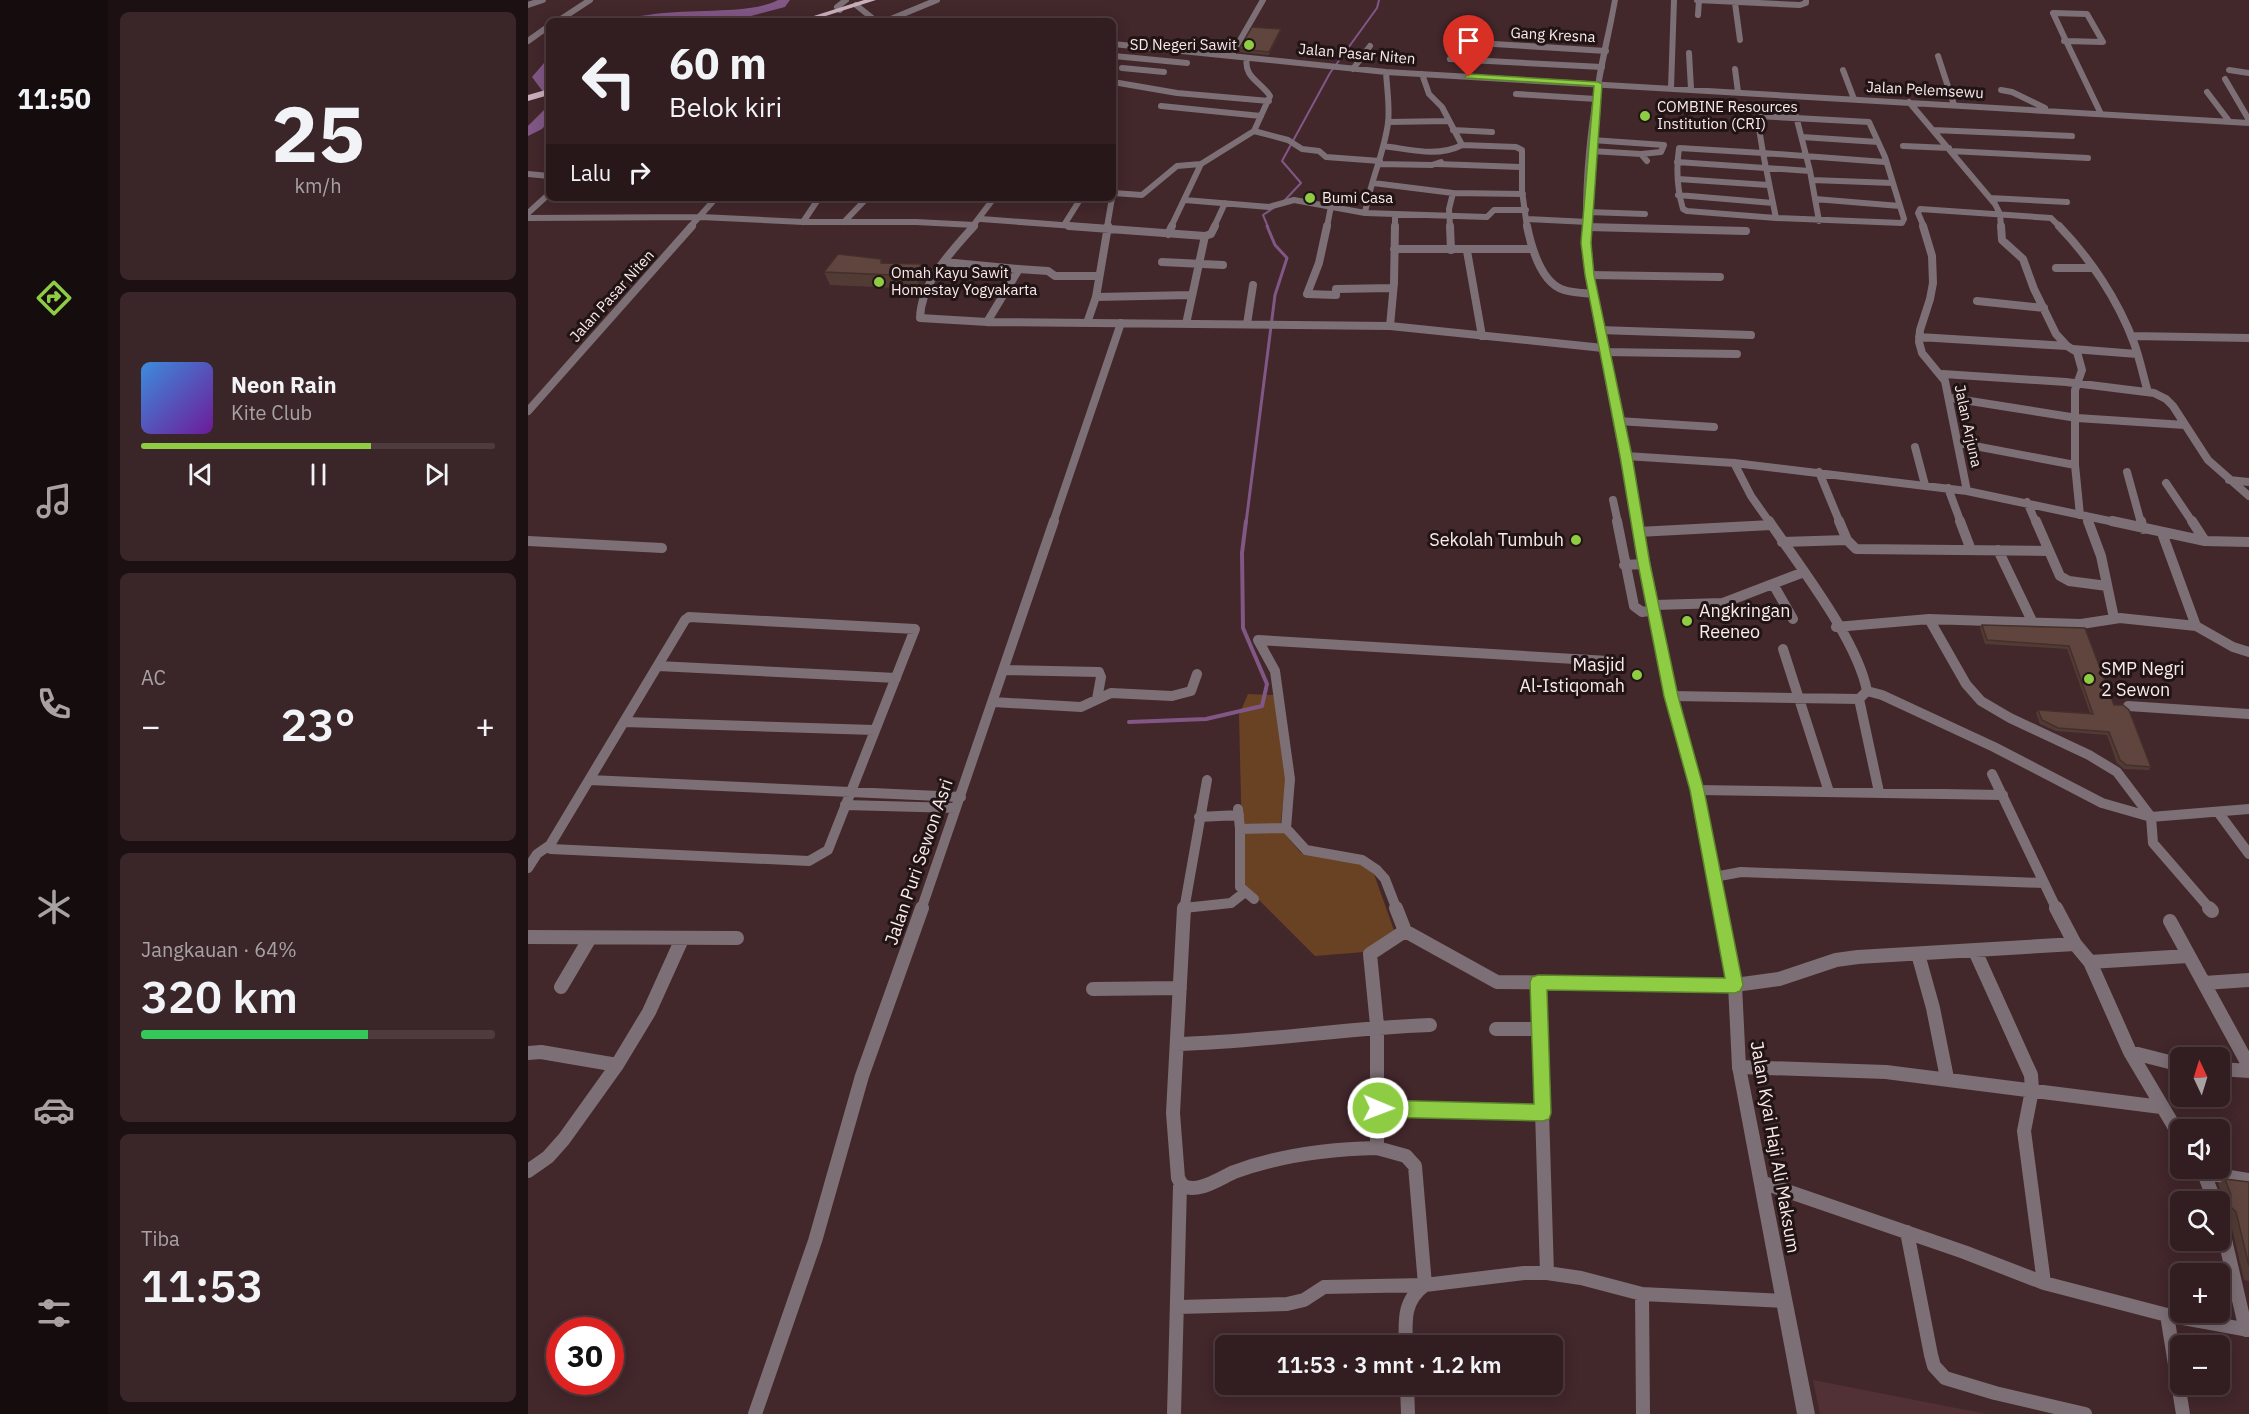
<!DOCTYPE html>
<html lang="id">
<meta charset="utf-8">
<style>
:root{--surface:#321d20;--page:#3a2629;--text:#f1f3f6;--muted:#a8a2a5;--line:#4d3b3e;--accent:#8ecd43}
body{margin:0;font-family:"IBM Plex Sans",sans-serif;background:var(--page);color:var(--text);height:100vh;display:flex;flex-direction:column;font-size:22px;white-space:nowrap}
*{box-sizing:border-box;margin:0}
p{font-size:20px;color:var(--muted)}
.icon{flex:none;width:33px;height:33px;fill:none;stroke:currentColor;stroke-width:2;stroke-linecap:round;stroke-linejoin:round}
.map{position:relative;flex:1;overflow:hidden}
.drawer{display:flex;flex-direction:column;gap:12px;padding:12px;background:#1c1012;width:420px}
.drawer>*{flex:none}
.banner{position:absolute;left:18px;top:18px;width:570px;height:183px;border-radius:9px;box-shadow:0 3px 15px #0003,0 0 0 2px var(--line);background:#321d20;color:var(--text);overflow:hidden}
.needle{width:39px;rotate:356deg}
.fabs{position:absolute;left:1642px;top:1047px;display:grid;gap:12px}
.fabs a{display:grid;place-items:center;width:60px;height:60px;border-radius:9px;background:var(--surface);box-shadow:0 3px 15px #0003,0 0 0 2px var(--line);font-size:30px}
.speed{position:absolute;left:18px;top:1317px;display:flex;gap:12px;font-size:30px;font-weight:700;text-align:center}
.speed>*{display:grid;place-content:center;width:78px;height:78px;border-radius:50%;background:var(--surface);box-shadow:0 3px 15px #0003,0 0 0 2px var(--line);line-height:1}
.speed .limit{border:9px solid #d22;background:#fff;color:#111}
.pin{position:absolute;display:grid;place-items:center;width:51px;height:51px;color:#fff;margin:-62px -26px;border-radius:50% 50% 50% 0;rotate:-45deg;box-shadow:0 0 6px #0007}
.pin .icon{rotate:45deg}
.me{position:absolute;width:66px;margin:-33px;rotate:91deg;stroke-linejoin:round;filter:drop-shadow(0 0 4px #0008)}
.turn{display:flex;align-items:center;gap:21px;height:126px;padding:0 24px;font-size:27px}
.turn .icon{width:78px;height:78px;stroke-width:2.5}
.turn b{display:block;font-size:42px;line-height:51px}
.then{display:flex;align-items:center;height:57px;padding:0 24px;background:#0003;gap:12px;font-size:22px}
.big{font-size:45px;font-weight:600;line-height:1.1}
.drawer .tile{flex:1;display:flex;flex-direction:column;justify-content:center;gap:9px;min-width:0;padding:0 21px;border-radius:9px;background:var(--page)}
.drawer .dial{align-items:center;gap:0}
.dial b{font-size:78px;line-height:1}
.song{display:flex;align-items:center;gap:18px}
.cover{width:72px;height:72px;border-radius:9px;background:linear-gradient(135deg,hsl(210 70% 55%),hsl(280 70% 35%))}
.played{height:6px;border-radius:3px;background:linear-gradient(90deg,var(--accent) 65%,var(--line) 65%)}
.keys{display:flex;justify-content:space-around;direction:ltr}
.heat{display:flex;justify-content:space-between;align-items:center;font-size:33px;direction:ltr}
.charge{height:9px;border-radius:4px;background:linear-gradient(90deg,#34c759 64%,var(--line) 0)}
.trip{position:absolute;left:687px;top:1335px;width:348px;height:60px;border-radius:9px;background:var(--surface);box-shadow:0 3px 15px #0003,0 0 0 2px var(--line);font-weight:600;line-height:60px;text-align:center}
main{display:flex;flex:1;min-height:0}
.dock{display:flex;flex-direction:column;width:108px;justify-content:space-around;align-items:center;background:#140c0d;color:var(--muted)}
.dock .icon{width:42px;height:42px}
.dock .active{color:var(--accent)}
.dock b{font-size:27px;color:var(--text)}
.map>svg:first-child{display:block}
</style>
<main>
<nav class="dock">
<b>11:50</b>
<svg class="icon active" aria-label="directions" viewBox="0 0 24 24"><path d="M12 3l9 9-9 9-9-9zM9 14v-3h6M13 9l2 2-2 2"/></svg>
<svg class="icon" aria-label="music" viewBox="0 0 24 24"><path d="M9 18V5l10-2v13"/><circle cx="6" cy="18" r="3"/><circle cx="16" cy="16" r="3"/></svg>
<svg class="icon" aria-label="phone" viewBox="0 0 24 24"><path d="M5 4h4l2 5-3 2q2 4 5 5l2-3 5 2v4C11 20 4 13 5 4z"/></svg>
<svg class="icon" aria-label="climate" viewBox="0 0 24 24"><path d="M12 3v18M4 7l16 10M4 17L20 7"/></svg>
<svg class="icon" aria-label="car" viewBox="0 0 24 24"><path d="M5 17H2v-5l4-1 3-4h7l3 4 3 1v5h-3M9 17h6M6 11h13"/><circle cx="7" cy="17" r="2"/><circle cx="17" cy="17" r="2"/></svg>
<svg class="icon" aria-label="filters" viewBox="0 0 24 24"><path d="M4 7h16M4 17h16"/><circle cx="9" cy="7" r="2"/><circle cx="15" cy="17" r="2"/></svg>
</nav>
<section class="drawer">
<div class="tile dial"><b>25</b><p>km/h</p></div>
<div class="tile">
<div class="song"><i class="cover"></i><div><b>Neon Rain</b><p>Kite Club</p></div></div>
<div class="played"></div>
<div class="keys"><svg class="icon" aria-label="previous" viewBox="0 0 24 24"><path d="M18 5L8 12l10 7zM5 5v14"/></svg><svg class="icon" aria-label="pause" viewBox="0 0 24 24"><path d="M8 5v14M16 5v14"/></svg><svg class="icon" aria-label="next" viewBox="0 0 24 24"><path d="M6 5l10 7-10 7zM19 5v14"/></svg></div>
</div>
<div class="tile"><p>AC</p>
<div class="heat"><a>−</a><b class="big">23°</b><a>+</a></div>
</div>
<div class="tile"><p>Jangkauan · 64%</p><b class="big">320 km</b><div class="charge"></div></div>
<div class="tile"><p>Tiba</p><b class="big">11:53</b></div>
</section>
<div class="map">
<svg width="1721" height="1414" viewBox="0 0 1721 1414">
<rect width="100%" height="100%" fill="#42272b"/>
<!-- built -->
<path fill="#513135" d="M 1285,1380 L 1459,1414 L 1292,1414 Z"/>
<!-- green -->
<path fill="#684223" d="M 720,694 L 747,695 L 758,779 L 752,828 L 773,853 C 796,857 828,856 846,874 L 867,933 L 836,952 L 787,956 L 715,884 L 711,715 Z"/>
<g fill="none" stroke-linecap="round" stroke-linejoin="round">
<!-- stream-far2 -->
<path stroke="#815785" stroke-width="2" d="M 756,201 L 773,183 L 754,161 L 802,73 L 849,8 L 851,0
M 740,227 L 735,215 L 747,207"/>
<!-- stream-far1 -->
<path stroke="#815785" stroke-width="3" d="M 718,523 L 747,295 L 759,258 L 747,245 L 739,226"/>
<!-- stream -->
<path stroke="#815785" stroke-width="4" d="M 601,722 L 678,719 L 734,706 L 739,684 L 715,628 L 714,553 L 718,521"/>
<!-- river -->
<path fill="#815785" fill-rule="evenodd" d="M 250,0 L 262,0 L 257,7 L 223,16 L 99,21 C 104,16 113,16 120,15 C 156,8 222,15 250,0 Z
M 21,62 L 21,74 L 18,77 L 21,81 L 21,94 L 16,93 L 4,77 L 16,63 Z
M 21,109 L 21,121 L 14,129 L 0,136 L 0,126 L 16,110 Z"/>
<!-- minor-far3 -->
<path stroke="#7c6f75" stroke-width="6" d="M 1169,0 L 1272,5 L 1278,3 L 1278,0
M 1207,3 L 1212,40
M 0,5 L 15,0
M 328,5 L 348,21
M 312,10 L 309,7 L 318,0
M 1525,13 L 1559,14 L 1575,42 L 1538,41 Z
M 1170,15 L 1171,0
M 30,21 L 62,0
M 358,21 L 409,0
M 0,41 L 21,26
M 1536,41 L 1538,41
M 1538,41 L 1573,114
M 934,42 L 1078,51
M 585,44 L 858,72 L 1721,123
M 1161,53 L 1163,89
M 586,56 L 659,63
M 703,56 L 735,0
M 1410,56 L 1426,105
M 922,59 L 1074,67
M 594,68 L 636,72
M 825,69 L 842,46
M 1207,69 L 1210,92
M 1315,70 L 1326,99
M 1701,70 L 1721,73
M 894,74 L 901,94 L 914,107 L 934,145 L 988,147 L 994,150 L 994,191 L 999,227
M 1697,79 L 1721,120
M 585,82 L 649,93 L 741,101
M 1143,88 L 1146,0
M 1473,90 L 1484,92 L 1517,108
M 1679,92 L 1701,121
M 988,94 L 1068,99
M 1381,102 L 1467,204 L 1472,214 L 1473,227
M 633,106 L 733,116
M 1268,116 L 1282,171 L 1291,221
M 860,122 L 921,121
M 925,130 L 964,132
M 1405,130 L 1544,136
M 726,131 L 760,140 L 774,149 L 791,151 L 798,157 L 852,161
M 1274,137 L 1350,142
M 1064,140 L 1136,145 L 1133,152 L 1113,154
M 855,146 C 881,149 909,158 934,145
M 1375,146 L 1421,148
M 1063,151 L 1113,154 L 1119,161
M 1423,151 L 1560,158
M 1235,153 L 1357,162
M 1235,153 L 1248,218
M 1235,153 L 1151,148 C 1148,169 1149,189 1155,209 L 1159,211 L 1248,218
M 1235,153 L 1229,116 L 1341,122 L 1357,157 L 1376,219 L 1374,223 L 1248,218
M 1149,162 L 1282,171
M 851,164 L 904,165 L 913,162
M 909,164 L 992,167
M 0,174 L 21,176
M 1150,179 L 1240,185
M 1284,180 L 1365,183
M 845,183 L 925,193 L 995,194
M 585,193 L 614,195 L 649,166 L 673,164 L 726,131 L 742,96 C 733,82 715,77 719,58
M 1150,195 L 1245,203
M 1462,198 L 1539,202
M 1287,199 L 1372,206
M 657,200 L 741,207 L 766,200 L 837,213 L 959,217 L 966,210 L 998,210
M 1060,212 L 1117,214
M 0,213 L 21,194
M 837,213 C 842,182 856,154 860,123 C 862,107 859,89 858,72
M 0,218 L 173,217 L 275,222 L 388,222 L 446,225
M 453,219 L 560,227
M 999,219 L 1060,222
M 275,222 L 291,198
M 316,222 L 339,198
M 536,225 L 553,198
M 162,227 L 188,198
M 444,227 L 466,198
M 579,227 L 584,198
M 643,227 L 673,164
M 686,227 L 697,203
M 799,227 L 803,206
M 867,227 L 867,214
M 922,227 L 921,209 L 925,193
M 1059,227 L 1065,227
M 1396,227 L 1390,213 L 1392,209 L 1523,218 L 1532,227"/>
<!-- minor-far2 -->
<path stroke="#7c6f75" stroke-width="8" d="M 446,226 C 423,252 393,282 392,318 L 459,322 L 862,326 L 1075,348
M 541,226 L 677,236 L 658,324
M 799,226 L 791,263 L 779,294 L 808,295 L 808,289 L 865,288
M 922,226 L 923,250
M 999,226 C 1003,246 1013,283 1036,290 C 1045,293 1056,293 1065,294
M 1395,226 L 1404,256 L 1405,283 L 1402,299 L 1392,330 L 1391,342 L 1394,353 L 1417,381 L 1439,491
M 1473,226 L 1474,240 L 1495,259 L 1506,289 L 1528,334 L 1539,346
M 1531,226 C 1562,258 1590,300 1606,343 C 1612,359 1615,376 1620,392
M 1059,227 L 1218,231
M 640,234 L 644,226
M 677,236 L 683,234 L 687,226
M 866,249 L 1004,249
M 939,251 L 954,336
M 416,262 L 491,269 L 459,322
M 634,262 L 695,265
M 1528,268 L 1565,268
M 490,269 L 520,271 L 527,276 L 570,276
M 1061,275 L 1192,277
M 568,297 L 580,226
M 1449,301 L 1516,308
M 559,323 L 568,297 L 663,295
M 719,324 L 725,285
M 862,326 L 866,283 L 867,226
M 1071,330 L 1223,335
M 1604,336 L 1721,338
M 1391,337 L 1539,346 L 1549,352 L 1554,370 L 1547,390 L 1547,465 L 1552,515
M 1545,349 L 1609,354
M 1076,352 L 1209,354
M 1415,374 L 1538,382 L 1626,393 L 1638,399 L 1645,406 L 1680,460 L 1721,496
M 1423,398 L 1549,418 L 1657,425
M 0,411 L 164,226
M 1090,421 L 1186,427
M 1431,443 L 1547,465
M 1387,447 L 1397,485
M 1098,456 L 1206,463 L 1439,491 L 1591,523
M 1206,463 L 1223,496 L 1242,523
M 1291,472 L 1312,523
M 1599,472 L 1613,523
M 1701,480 L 1721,482
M 1638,483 L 1665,523
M 1420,488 L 1433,523
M 1085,500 L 1090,523
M 1499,502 L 1508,523
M 1558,516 L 1561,523
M 525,523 L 593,323"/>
<!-- minor-far1 -->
<path stroke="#7c6f75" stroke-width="10" d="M 1089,521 L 1106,606 L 1114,612 L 1127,610
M 1311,521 L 1319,540 L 1328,549 L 1520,551
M 1432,521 L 1443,550
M 1508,521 L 1532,576 L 1541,581 L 1579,586
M 1560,521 L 1573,556 L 1586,618
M 1584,521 L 1677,541 L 1721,542
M 1613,521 L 1615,529
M 1664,521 L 1677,541
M 1110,532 L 1243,525
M 1634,533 L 1668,626
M 0,541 L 134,548
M 1254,542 L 1319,540
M 1470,550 L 1504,621
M 1096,565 L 1116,564
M 1245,584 L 1265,619
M 1126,605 L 1195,603 L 1276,572
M 161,617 L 387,629 L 300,850 L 281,861 L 23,849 L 22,845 L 157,620 Z
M 1401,619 L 1438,684 L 1453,701 L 1482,718 L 1561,755 L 1589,772 L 1623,817 L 1625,843 L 1683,910
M 1308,627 L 1401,619 L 1553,624 L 1592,618 L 1668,626 L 1705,647 L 1721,652
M 1255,649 L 1301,792
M 130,666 L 368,678
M 476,670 L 571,672 L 573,677 L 569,699
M 1339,691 L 1354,695 L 1466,747 L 1574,803 L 1623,817 L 1721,809
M 1143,696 L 1331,699 L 1339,691 C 1329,639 1271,566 1241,521
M 1331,699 L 1351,792
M 465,702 L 553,707 L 583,693 L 644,696 L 663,691 L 669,674
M 1600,706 L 1721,714
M 97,722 L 346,730
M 1464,774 L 1529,910
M 62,780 L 433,797
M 1169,790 L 1475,795
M 317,805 L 428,808
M 710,809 L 712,829 L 758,828
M 1690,812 L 1721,854
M 671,817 L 711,815
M 712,829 L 712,887 L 726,899
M 0,868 L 9,854 L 22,845
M 1186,877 L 1213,872 L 1515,883
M 656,908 L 703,903 L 717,892
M 393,910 L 526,521
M 656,910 L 679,780
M 869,910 L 857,879 L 849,870 L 834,860 L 778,850 L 758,828 L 762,779 L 747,671 L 730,640 L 1080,661"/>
<!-- minor -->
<path stroke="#7c6f75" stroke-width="14" d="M 656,908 L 645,1113 L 650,1178 L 654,1185 C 668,1195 692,1178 706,1172 C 752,1155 800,1149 849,1148
M 868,908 L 877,931 L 969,982 L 1207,985 L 1251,979 L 1308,960 L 1330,957 L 1547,944
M 1528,908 L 1547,944 L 1562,962 L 1602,1052 L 1653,1138
M 1681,908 L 1684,911
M 1642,921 L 1721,1066
M 0,937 L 209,938
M 1447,951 L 1503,1075 L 1504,1090 L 1496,1131 L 1516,1283
M 1390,954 L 1405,1008 L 1419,1078
M 1562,962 L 1660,956
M 1010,982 L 1019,1273 L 1053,1278 L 1114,1294 L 1256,1301
M 1676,983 L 1721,980
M 33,987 L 62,938
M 565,989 L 652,988
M 968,1029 L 1012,1029
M 649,1044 C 734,1042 817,1028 902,1025
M 1602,1052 L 1653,1065
M 0,1053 L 13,1052 L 89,1065
M 1211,1067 L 1358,1072 L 1633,1107
M 1692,1069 L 1721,1071
M 850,1108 L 1015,1113
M 1674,1168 L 1687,1202
M 0,1171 L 20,1157 L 36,1139 L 89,1065 L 121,1012 L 154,939
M 1677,1173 L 1721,1180
M 1236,1183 L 1436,1252 L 1516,1283 L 1639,1315 L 1721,1330
M 1692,1218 L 1718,1330
M 1379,1232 L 1403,1355 L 1406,1366 L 1417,1378 L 1467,1393 L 1557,1414
M 1114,1294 L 1115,1414
M 650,1307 L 759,1304 L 776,1300 L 796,1287 L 897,1285 L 887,1166 L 878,1156 L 849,1148 L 849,1025 L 842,954 L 877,931
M 1639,1315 L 1655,1414
M 878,1346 C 877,1322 875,1300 897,1285 L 996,1273 L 1019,1273
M 879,1384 L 880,1414
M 227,1414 L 287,1241 L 334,1076 L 394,908
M 646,1414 L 652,1186"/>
<!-- tertiary -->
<path fill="#7c6f75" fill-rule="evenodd" d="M 1084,0 L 1090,0 C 1085,29 1078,57 1073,86 C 1064,149 1060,212 1065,275 L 1149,696 L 1175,790 L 1214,985 L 1218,1067 L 1287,1414 L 1269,1414 L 1204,1067 L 1200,985 L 1163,790 L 1137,696 L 1057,275 C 1052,212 1056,148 1067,86 C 1071,57 1079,29 1084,0 Z"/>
<!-- primary -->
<path fill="#c8aeba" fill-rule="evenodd" d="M 336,0 L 348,0 L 282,21 L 270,21 Z
M 21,89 L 21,95 L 0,101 L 0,95 Z"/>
</g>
<!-- wall -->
<path fill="#533b35" d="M 753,32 L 741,55 L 712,52 L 711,49 Z
M 353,259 L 354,263 L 398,278 L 392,289 L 302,285 L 296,272 Z
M 1454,625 L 1557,628 L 1586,705 L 1623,767 L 1621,770 L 1596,769 L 1589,763 L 1579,735 L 1528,731 L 1512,724 L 1508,713 L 1510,710 L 1562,713 L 1539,649 L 1457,644 L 1452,628 Z
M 1697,1179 L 1721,1182 L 1721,1281 L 1716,1280 L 1701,1216 L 1694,1209 L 1696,1199 L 1690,1184 Z"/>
<!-- shaded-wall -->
<path fill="#43302b" d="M 753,29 L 753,32 L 741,55 L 741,52 Z
M 393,264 L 398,278 L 392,289 L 388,276 Z"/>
<!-- building -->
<path fill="#60453e" stroke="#43302b" stroke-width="1.5" d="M 724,27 L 753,29 L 741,52 L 711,49 Z
M 310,254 L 353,259 L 353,263 L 393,264 L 388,276 L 296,272 Z
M 1454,625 L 1557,628 L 1586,705 L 1595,705 L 1601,710 L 1623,767 L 1598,765 L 1592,760 L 1581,732 L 1530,728 L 1514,720 L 1510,710 L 1565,714 L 1541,646 L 1459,640 Z
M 1697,1179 L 1721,1182 L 1721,1266 L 1708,1212 L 1701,1205 L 1703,1195 Z"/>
<!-- route -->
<path fill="#8ecd43" stroke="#5c852c" stroke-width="1.5" d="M 941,74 L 1070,82 L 1074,84 L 1063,243 L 1066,275 L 1104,456 L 1122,564 L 1150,696 L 1176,790 L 1215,985 L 1212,991 L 1207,993 L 1019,990 L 1023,1113 L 1021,1119 L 1015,1121 L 850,1117 L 843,1114 L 841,1108 L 843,1102 L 850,1100 L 1006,1104 L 1002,982 L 1004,977 L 1010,975 L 1197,978 L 1162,790 L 1136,696 L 1110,564 L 1092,456 L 1057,275 L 1053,243 L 1066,86 L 938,78 L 937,77 Z"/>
<!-- markers -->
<g fill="#8ecd43" stroke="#201415" stroke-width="2">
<circle cx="721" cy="45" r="6"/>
<circle cx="1117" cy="116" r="6"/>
<circle cx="782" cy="198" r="6"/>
<circle cx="351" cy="282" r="6"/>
<circle cx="1048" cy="540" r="6"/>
<circle cx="1159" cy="621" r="6"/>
<circle cx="1109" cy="675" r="6"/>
<circle cx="1561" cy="679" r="6"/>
</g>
<g text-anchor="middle" stroke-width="6" stroke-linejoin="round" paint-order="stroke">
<!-- far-street labels -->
<g font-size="15" fill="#fceaeb" stroke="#201415">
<text transform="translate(1025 35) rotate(3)" y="5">Gang Kresna</text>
<text transform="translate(829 54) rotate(5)" y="5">Jalan Pasar Niten</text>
<text transform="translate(1397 90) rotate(3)" y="5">Jalan Pelemsewu</text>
<text transform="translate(84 296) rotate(-48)" y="5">Jalan Pasar Niten</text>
<text transform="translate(1440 426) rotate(78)" y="5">Jalan Arjuna</text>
</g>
<!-- far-poi labels -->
<g font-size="15" fill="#fceaeb" stroke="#201415" text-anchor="start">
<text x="709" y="50" text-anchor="end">SD Negeri Sawit</text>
<text x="1129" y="112">COMBINE Resources<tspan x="1129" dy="17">Institution (CRI)</tspan></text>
<text x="794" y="203">Bumi Casa</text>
<text x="363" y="278">Omah Kayu Sawit<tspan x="363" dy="17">Homestay Yogyakarta</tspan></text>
</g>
<!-- poi labels -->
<g font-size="18" fill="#fceaeb" stroke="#201415" text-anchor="end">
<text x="1036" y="546">Sekolah Tumbuh</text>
<text x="1171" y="617" text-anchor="start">Angkringan<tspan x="1171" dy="21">Reeneo</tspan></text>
<text x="1097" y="671">Masjid<tspan x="1097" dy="21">Al-Istiqomah</tspan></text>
<text x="1573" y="675" text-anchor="start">SMP Negri<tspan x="1573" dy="21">2 Sewon</tspan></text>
</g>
<!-- street labels -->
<g font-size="18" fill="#fceaeb" stroke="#201415">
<text transform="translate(391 862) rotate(-71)" y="6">Jalan Puri Sewon Asri</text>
<text transform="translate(1247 1147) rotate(80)" y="6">Jalan Kyai Haji Ali Maksum</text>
</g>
</g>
</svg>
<div class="fabs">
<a><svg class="needle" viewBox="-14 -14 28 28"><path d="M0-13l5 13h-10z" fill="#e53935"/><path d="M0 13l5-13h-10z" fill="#a8a2a5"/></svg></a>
<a><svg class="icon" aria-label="sound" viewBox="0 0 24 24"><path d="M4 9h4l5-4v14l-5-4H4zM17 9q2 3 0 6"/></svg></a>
<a><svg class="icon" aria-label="search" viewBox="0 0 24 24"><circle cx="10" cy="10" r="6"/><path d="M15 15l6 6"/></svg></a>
<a>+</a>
<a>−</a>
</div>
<div class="speed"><div class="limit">30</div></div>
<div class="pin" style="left:941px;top:77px;background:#d93025"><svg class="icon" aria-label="arrive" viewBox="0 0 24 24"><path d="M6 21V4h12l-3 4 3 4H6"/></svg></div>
<svg class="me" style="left:850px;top:1108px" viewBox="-20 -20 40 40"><circle r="17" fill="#8ecd43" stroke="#fff" stroke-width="3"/><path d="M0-11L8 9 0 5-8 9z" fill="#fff"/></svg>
<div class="trip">11:53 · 3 mnt · 1.2 km</div>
<div class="banner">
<div class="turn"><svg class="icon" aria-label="left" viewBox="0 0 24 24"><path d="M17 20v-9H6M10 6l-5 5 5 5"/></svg><div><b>60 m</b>Belok kiri</div></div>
<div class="then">Lalu<svg class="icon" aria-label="right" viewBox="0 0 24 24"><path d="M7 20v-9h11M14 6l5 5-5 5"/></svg></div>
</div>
</div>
</main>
